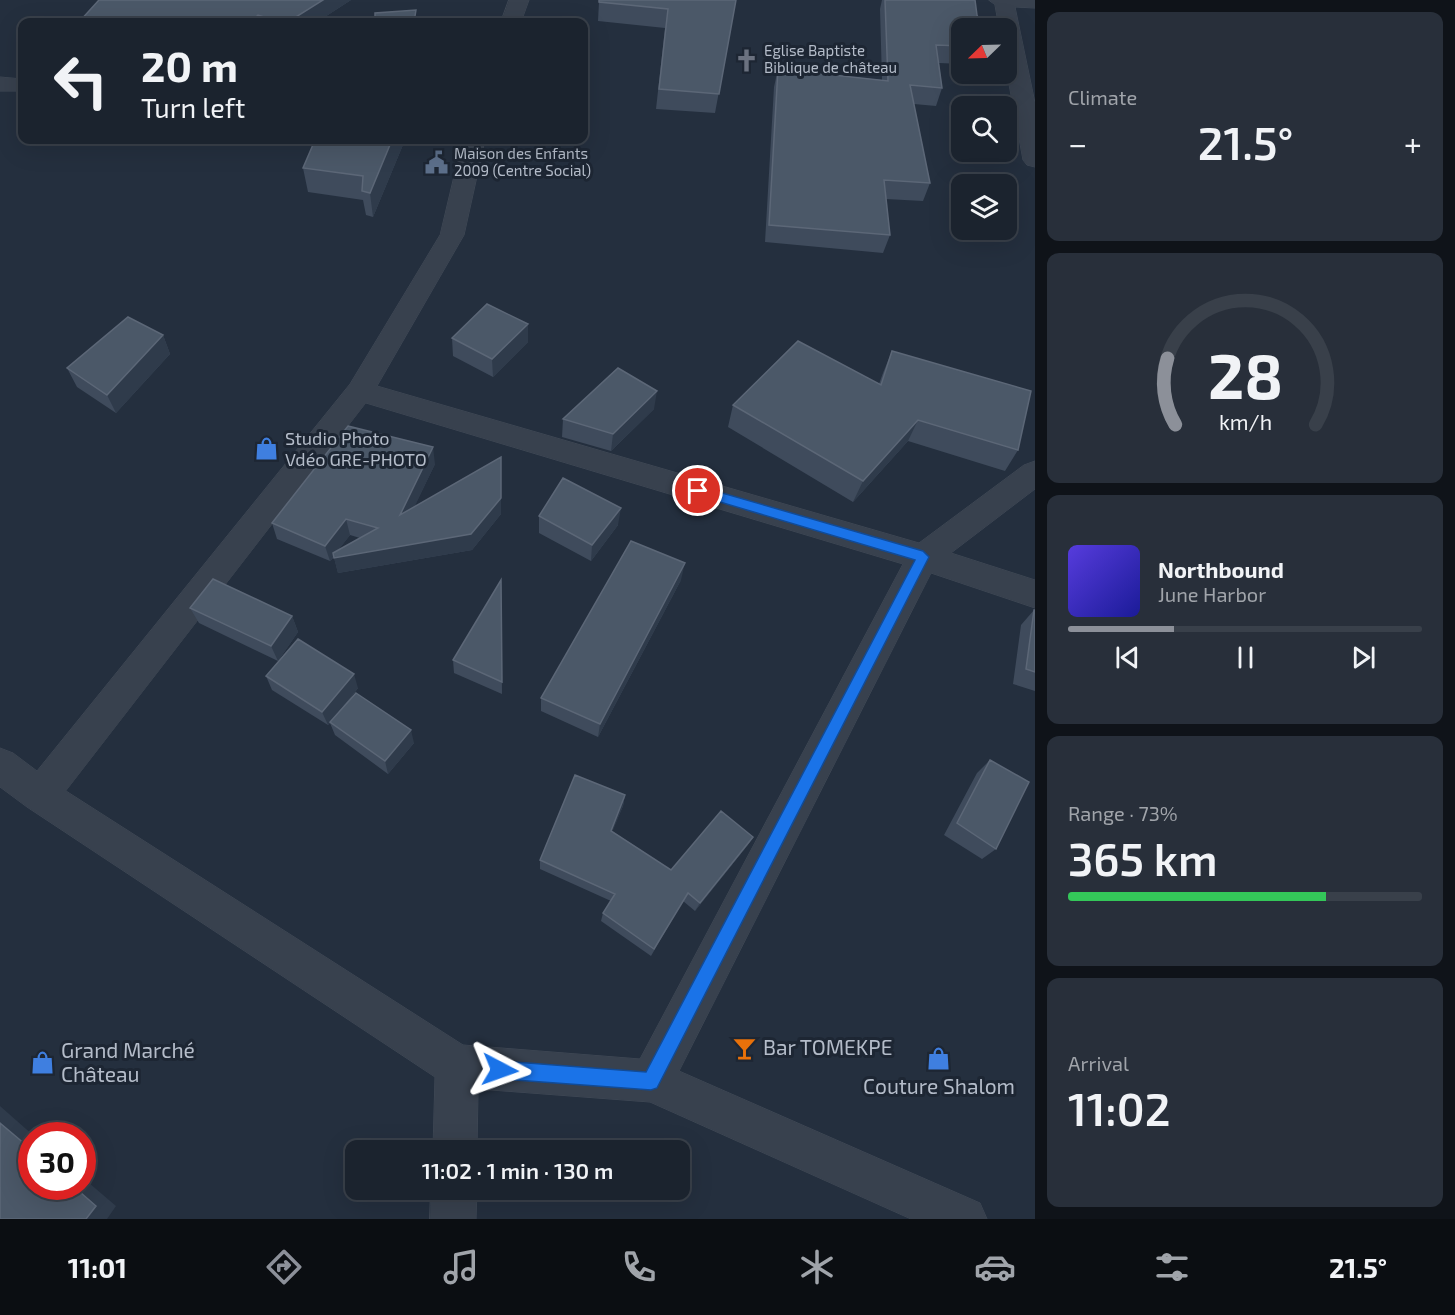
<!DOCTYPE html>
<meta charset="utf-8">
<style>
:root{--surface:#1b232e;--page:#282f3a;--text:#f1f3f6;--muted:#a0a4aa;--line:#39404a;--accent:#8c9099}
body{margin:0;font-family:"Exo 2",sans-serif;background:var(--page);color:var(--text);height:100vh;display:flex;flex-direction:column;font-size:22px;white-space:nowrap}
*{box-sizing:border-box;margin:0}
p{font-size:20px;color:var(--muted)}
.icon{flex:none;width:33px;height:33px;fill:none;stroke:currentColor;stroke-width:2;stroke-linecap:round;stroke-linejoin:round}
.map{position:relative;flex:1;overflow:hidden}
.panel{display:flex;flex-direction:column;gap:12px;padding:12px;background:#0f1319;width:420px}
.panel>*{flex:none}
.top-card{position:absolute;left:18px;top:18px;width:570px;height:126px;border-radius:12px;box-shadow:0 6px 24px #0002,0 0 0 2px var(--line);background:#1b232e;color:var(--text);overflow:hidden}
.needle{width:39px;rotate:247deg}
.controls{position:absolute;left:951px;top:18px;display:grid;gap:12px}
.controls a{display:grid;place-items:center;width:66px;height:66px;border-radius:12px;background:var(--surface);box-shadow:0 6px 24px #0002,0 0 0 2px var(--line);font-size:30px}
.speed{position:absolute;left:18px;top:1122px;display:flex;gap:12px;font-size:30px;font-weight:700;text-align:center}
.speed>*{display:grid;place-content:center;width:78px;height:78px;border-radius:50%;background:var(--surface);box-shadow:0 6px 24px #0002,0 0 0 2px var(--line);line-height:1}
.speed .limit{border:9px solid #d22;background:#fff;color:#111}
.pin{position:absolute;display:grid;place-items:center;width:51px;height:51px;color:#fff;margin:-26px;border:3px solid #fff;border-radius:50%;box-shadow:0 2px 6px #0007}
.me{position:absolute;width:66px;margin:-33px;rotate:94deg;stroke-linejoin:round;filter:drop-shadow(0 0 4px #0008)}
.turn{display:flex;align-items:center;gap:21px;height:126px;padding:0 24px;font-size:27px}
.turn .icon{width:78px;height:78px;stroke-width:2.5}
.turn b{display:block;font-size:42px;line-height:51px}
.big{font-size:45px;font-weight:600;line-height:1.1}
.panel .tile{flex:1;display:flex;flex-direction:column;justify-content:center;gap:9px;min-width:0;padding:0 21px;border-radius:12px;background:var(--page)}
.panel .dial{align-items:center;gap:0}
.dial svg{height:156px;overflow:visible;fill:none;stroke:var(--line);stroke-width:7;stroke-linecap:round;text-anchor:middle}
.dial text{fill:var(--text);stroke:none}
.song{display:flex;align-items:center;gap:18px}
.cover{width:72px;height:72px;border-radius:9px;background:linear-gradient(135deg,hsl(250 70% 55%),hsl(240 70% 35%))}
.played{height:6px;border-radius:3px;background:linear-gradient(90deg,var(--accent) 30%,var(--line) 30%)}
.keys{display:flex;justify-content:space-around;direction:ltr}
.heat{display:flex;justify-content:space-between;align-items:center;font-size:33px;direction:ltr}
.charge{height:9px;border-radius:4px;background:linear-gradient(90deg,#34c759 73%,var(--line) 0)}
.trip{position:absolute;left:345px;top:1140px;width:345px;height:60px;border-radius:12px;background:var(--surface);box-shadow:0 6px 24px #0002,0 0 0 2px var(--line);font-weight:600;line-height:60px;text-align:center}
.dock{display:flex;height:96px;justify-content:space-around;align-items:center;background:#0b0e12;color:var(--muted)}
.dock .icon{width:42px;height:42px}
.dock .active{color:var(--accent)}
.dock b{font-size:27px;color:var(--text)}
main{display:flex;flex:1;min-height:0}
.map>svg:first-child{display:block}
</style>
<main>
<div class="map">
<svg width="1035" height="1219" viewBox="0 0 1035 1219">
<rect width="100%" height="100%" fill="#242f3e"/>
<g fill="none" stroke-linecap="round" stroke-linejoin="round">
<defs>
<path id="street" d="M 509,0 L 529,0 L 521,22 L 501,22 Z
M 989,0 L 1035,0 L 1035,8 L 1015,7 L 1035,103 L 1035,167 L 1027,165 L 1023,160 L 1006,68 L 1006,28 L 999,28 L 995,5 Z
M 0,77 L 22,79 L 22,91 L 0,91 Z
M 463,140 L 485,140 L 464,235 L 377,386 L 919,543 L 1024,465 L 1035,461 L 1035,489 L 951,553 L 1035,580 L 1035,608 L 931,573 L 679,1071 L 980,1203 L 987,1219 L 911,1219 L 650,1102 L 478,1089 L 477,1150 L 433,1150 L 435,1077 L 27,807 L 0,787 L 0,748 L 13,753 L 37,771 L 350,384 L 440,235 ZM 366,403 L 903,564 L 640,1059 L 463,1045 L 66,791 Z
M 431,1190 L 477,1190 L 476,1219 L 430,1219 Z"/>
</defs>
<!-- street casing -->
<use href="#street" stroke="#414a57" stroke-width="1"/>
<!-- street -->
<use href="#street" fill="#38414e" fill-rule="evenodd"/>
</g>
<!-- wall -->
<path fill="#3f4b5c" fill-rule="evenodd" d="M 351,0 L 317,22 L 79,22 Z
M 736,0 L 715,113 L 656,109 L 665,28 L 598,21 L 599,2 Z
M 882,0 L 975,0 L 962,28 L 962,64 L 939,63 L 942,88 L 936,106 L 914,104 L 930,183 L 923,201 L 886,199 L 890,235 L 883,253 L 765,242 L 774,87 L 778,69 L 882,80 L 880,9 Z
M 405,140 L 373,217 L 366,215 L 363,200 L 308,192 L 303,168 Z
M 163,335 L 170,354 L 116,413 L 77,387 L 67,368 Z
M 452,338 L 528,342 L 493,377 L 453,356 Z
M 892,351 L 1018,450 L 1005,471 L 908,441 L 853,502 L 728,427 L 733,405 L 879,384 L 883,373 Z
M 654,409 L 611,451 L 562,437 L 563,419 Z
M 435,464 L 414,507 L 501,514 L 472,550 L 338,573 L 334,557 L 330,561 L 277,539 L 272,523 ZM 350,535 L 360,538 L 338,550 Z
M 539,516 L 618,525 L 591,561 L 539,533 Z
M 501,580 L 502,694 L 454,673 L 453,660 Z
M 681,580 L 598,737 L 541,711 L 541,698 Z
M 190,608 L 292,616 L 298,632 L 278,661 L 199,623 Z
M 1034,610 L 1035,610 L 1035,691 L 1013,684 L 1021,625 Z
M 266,676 L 358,688 L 343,708 L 414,743 L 388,774 L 335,735 L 330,723 L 328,725 L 272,690 Z
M 990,760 L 996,849 L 982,859 L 944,835 L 977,773 Z
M 625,795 L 623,806 L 612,831 L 671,870 L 753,837 L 747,846 L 695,911 L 683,901 L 651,956 L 601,921 L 603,913 L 611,901 L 540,869 L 540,860 Z"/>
<!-- shaded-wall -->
<path fill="#2f3b4b" d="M 323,0 L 351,0 L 317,22 L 288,22 Z
M 258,15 L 260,22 L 251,22 Z
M 392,140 L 405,140 L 373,217 L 370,193 Z
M 528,324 L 528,342 L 493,377 L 492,359 Z
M 163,335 L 170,354 L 116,413 L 107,395 Z
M 657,391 L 654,409 L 611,451 L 613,434 Z
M 918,420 L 908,441 L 853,502 L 863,481 Z
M 433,447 L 435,464 L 403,531 L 400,515 Z
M 501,457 L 501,514 L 472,550 L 338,573 L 334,558 Z
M 621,508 L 618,525 L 591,561 L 592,545 Z
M 346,519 L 350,535 L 330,561 L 325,546 Z
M 685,563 L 681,580 L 598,737 L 600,724 Z
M 292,616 L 298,632 L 278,661 L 271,646 Z
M 354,674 L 358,688 L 328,725 L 322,712 Z
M 411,730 L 414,743 L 388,774 L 385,761 Z
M 625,795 L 623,806 L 609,840 L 611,831 Z
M 753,837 L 747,846 L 695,911 L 700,903 Z
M 0,1106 L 34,1136 L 32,1136 L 32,1150 L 0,1123 Z
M 82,1177 L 116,1206 L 107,1219 L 86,1219 L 73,1186 L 82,1186 Z"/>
<!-- building -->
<path fill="#4b5868" stroke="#5c6777" stroke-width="1.5" d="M 99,0 L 323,0 L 288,22 L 280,22 L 258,15 L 251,22 L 79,22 Z
M 599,0 L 736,0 L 719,94 L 659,89 L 668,9 L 599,2 Z
M 885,0 L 975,0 L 977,15 L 983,28 L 962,28 L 962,46 L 936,45 L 942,88 L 910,85 L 930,183 L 884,180 L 890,235 L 769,225 L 778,69 L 888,81 Z
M 416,10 L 414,22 L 375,22 L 375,13 Z
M 315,140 L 392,140 L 370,193 L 362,191 L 363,176 L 303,168 Z
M 487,304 L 528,324 L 492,359 L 452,338 Z
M 128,317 L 163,335 L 107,395 L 67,368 Z
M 798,341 L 881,385 L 892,351 L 1031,391 L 1018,450 L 918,420 L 863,481 L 733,405 Z
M 618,368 L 657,391 L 613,434 L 563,419 Z
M 348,426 L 433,447 L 400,515 L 501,457 L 501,498 L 471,534 L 334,558 L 333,553 L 378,528 L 346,519 L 325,546 L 272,523 Z
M 563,478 L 621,508 L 592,545 L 539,516 Z
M 631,541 L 685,563 L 600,724 L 541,698 Z
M 213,579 L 292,616 L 271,646 L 190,608 Z
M 501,580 L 502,682 L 453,660 Z
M 1034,610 L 1035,610 L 1035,672 L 1026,669 Z
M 298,639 L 354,674 L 322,712 L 266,676 Z
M 356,693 L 411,730 L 385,761 L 330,722 Z
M 990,760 L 1029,782 L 996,849 L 957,823 Z
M 575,775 L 625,795 L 611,831 L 671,870 L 721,811 L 753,837 L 700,903 L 688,893 L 654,949 L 603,913 L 615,894 L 540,860 Z
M 0,1123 L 32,1150 L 32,1186 L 73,1186 L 96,1206 L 86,1219 L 0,1219 Z"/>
<!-- route -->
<path fill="#1a73e8" stroke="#114b97" stroke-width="1.5" d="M 698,486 L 923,551 L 929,557 L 657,1088 L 651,1090 L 500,1079 L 494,1076 L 491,1070 L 494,1063 L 500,1061 L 646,1072 L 915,560 L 693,494 L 693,487 Z"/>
<!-- icons -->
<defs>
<symbol id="church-bare" viewBox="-9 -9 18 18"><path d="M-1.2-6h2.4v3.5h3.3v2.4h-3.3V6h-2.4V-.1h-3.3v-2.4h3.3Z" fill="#6b7280" stroke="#1d2633" stroke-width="2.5" paint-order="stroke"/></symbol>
<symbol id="civic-bare" viewBox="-9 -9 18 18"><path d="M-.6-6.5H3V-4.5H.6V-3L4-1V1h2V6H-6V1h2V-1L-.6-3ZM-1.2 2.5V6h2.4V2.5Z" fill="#5c6f8a" stroke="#1d2633" stroke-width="2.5" paint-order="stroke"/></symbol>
<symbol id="shop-bare" viewBox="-9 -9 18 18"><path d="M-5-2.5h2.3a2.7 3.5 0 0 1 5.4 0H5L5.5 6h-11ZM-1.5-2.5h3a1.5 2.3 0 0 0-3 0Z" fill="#3f7fe0" stroke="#1d2633" stroke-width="2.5" paint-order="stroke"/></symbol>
<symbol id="bar-bare" viewBox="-9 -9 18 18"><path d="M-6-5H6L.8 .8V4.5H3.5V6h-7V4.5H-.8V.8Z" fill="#e8710a" stroke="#1d2633" stroke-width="2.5" paint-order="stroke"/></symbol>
</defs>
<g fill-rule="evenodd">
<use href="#church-bare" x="730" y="44" width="33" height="33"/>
<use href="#civic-bare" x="420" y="146" width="33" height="33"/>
<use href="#shop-bare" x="250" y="432" width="33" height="33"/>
<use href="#bar-bare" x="728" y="1032" width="33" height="33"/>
<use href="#shop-bare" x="922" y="1042" width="33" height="33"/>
<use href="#shop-bare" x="26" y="1046" width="33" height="33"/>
</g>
<g text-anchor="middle" stroke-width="6" stroke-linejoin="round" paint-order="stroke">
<!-- far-poi labels -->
<g font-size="15" fill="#b4bcc9" stroke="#1d2633" text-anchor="start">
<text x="764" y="56">Eglise Baptiste<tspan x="764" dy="17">Biblique de château</tspan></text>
<text x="454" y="159">Maison des Enfants<tspan x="454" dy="17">2009 (Centre Social)</tspan></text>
</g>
<!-- poi labels -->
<g font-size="18" fill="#b4bcc9" stroke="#1d2633" text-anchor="start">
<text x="285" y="445">Studio Photo<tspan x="285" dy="21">Vdéo GRE-PHOTO</tspan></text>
</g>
<!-- near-poi labels -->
<g font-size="21" fill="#b4bcc9" stroke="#1d2633" text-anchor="start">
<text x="763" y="1055">Bar TOMEKPE</text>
<text x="61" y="1058">Grand Marché<tspan x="61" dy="24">Château</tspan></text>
<text x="939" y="1094" text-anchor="middle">Couture Shalom</text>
</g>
</g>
</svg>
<div class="controls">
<a><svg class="needle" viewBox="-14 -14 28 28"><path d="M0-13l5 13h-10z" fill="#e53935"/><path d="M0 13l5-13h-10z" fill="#a0a4aa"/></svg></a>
<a><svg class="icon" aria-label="search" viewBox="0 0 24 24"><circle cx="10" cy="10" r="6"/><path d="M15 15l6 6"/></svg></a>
<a><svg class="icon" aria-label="layers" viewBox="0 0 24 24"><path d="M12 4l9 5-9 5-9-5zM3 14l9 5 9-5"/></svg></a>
</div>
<div class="speed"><div class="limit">30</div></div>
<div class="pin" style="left:698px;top:491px;background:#d93025"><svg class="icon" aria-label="arrive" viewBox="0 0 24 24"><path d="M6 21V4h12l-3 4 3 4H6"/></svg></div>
<svg class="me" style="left:500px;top:1070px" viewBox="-20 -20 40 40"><path d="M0-17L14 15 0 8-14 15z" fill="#1a73e8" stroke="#fff" stroke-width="4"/></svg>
<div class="trip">11:02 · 1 min · 130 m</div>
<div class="top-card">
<div class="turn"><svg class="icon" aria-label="left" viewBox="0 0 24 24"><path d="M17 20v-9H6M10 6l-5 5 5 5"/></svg><div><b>20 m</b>Turn left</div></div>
</div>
</div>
<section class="panel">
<div class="tile"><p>Climate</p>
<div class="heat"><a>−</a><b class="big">21.5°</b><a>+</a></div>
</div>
<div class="tile dial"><svg viewBox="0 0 100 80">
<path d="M14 69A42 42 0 1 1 86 69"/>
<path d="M14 69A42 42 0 0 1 10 35" stroke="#8c9099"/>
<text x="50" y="56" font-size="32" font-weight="700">28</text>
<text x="50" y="72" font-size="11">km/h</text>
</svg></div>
<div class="tile">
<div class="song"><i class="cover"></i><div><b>Northbound</b><p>June Harbor</p></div></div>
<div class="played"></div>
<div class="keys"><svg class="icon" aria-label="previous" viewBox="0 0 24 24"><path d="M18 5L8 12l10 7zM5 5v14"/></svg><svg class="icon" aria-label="pause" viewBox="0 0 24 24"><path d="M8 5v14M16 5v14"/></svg><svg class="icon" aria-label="next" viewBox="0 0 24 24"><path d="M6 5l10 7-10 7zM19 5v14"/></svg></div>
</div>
<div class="tile"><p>Range · 73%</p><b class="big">365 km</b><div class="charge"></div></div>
<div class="tile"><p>Arrival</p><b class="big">11:02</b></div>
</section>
</main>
<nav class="dock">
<b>11:01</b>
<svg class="icon active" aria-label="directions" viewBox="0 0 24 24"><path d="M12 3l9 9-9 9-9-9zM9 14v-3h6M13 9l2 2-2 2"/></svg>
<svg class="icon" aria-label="music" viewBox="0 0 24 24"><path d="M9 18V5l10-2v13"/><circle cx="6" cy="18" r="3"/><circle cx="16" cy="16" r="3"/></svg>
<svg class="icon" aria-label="phone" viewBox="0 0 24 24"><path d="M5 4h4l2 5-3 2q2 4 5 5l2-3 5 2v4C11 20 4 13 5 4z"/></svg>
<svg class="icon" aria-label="climate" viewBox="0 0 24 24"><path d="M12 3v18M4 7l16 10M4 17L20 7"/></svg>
<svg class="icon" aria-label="car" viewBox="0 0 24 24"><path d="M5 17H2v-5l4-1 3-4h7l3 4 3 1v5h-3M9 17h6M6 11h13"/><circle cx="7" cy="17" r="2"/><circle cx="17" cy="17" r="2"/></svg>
<svg class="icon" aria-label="filters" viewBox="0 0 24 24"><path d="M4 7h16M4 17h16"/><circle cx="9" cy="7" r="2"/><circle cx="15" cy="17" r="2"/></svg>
<b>21.5°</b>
</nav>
